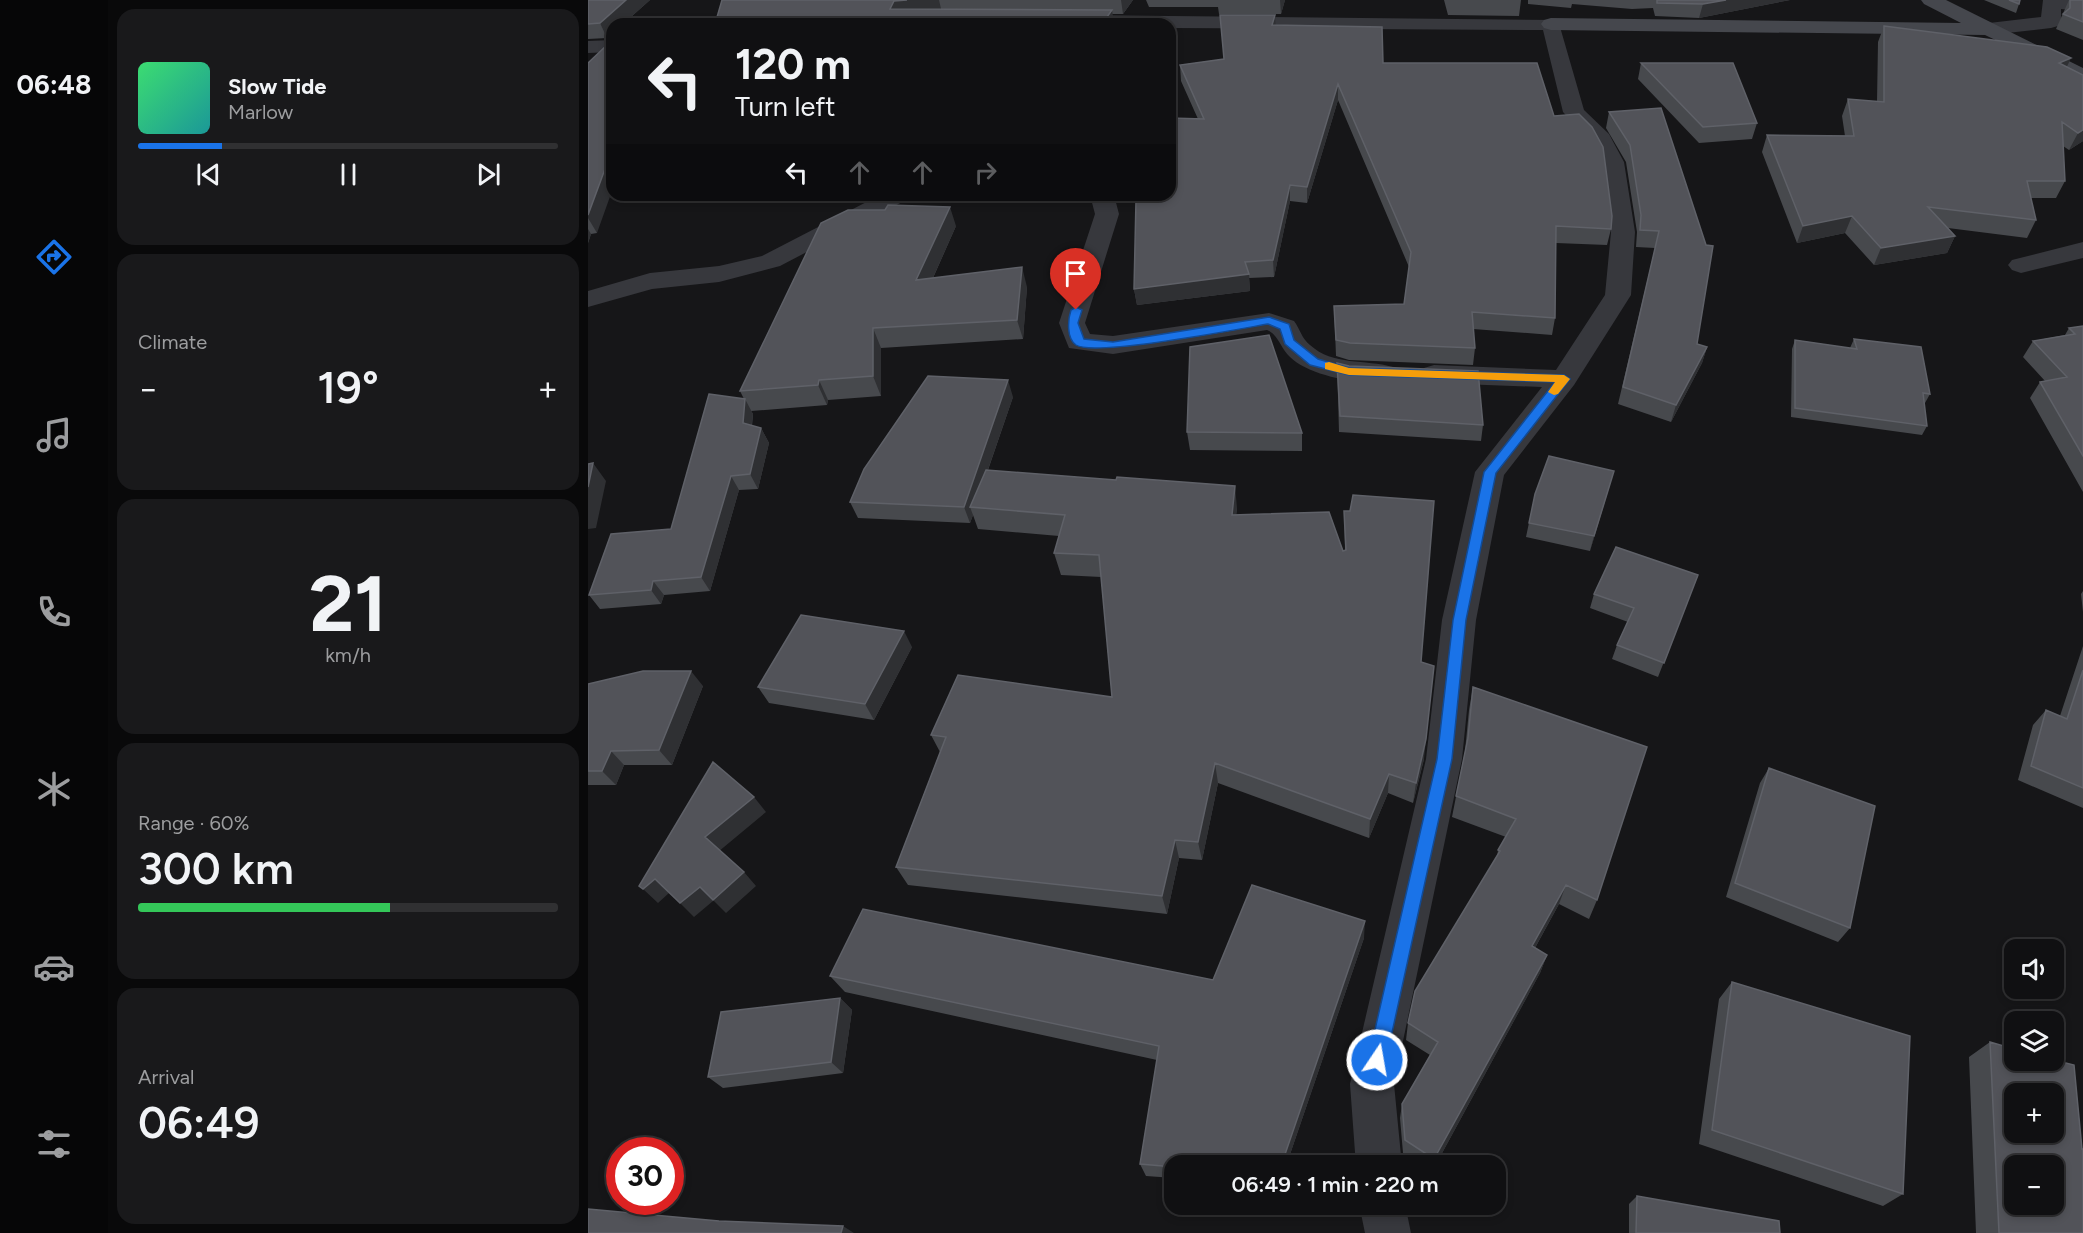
<!DOCTYPE html>
<meta charset="utf-8">
<style>
:root{--surface:#101012;--page:#19191b;--text:#f1f3f6;--muted:#9c9d9f;--line:#303032;--accent:#1a73e8}
body{margin:0;font-family:Figtree,sans-serif;background:var(--page);color:var(--text);height:100vh;display:flex;flex-direction:column;font-size:22px;white-space:nowrap}
*{box-sizing:border-box;margin:0}
p{font-size:20px;color:var(--muted)}
.icon{flex:none;width:33px;height:33px;fill:none;stroke:currentColor;stroke-width:2;stroke-linecap:round;stroke-linejoin:round}
.map{position:relative;flex:1;overflow:hidden}
.panel{display:flex;flex-direction:column;gap:9px;padding:9px;background:#09090a;width:480px}
.panel>*{flex:none}
.guide{position:absolute;left:18px;top:18px;width:570px;height:183px;border-radius:18px;box-shadow:0 3px 9px #0003,0 0 0 2px var(--line);background:#101012;color:var(--text);overflow:hidden}
.tools{position:absolute;left:1416px;top:939px;display:grid;gap:12px}
.tools a{display:grid;place-items:center;width:60px;height:60px;border-radius:12px;background:var(--surface);box-shadow:0 3px 9px #0003,0 0 0 2px var(--line);font-size:30px}
.speed{position:absolute;left:18px;top:1137px;display:flex;gap:12px;font-size:30px;font-weight:700;text-align:center}
.speed>*{display:grid;place-content:center;width:78px;height:78px;border-radius:50%;background:var(--surface);box-shadow:0 3px 9px #0003,0 0 0 2px var(--line);line-height:1}
.speed .limit{border:9px solid #d22;background:#fff;color:#111}
.pin{position:absolute;display:grid;place-items:center;width:51px;height:51px;color:#fff;margin:-62px -26px;border-radius:50% 50% 50% 0;rotate:-45deg;box-shadow:0 0 6px #0007}
.pin .icon{rotate:45deg}
.me{position:absolute;width:66px;margin:-33px;rotate:12deg;stroke-linejoin:round;filter:drop-shadow(0 0 4px #0008)}
.turn{display:flex;align-items:center;gap:21px;height:126px;padding:0 30px;font-size:27px}
.turn .icon{width:78px;height:78px;stroke-width:2.5}
.turn b{display:block;font-size:42px;line-height:51px}
.lanes{display:flex;align-items:center;height:57px;padding:0 30px;background:#0003;justify-content:center;gap:30px;direction:ltr}
.lanes .off{opacity:.35}
.big{font-size:45px;font-weight:600;line-height:1.1}
.panel .tile{flex:1;display:flex;flex-direction:column;justify-content:center;gap:9px;min-width:0;padding:0 21px;border-radius:18px;background:var(--page)}
.panel .dial{align-items:center;gap:0}
.dial b{font-size:78px;line-height:1}
.song{display:flex;align-items:center;gap:18px}
.cover{width:72px;height:72px;border-radius:9px;background:linear-gradient(135deg,hsl(140 70% 55%),hsl(180 70% 35%))}
.played{height:6px;border-radius:3px;background:linear-gradient(90deg,var(--accent) 20%,var(--line) 20%)}
.keys{display:flex;justify-content:space-around;direction:ltr}
.heat{display:flex;justify-content:space-between;align-items:center;font-size:33px;direction:ltr}
.charge{height:9px;border-radius:4px;background:linear-gradient(90deg,#34c759 60%,var(--line) 0)}
.trip{position:absolute;left:576px;top:1155px;width:342px;height:60px;border-radius:18px;background:var(--surface);box-shadow:0 3px 9px #0003,0 0 0 2px var(--line);font-weight:600;line-height:60px;text-align:center}
main{display:flex;flex:1;min-height:0}
.tabs{display:flex;flex-direction:column;width:108px;justify-content:space-around;align-items:center;background:#060607;color:var(--muted)}
.tabs .icon{width:42px;height:42px}
.tabs .selected{color:var(--accent)}
.tabs b{font-size:27px;color:var(--text)}
.map>svg:first-child{display:block}
</style>
<main>
<nav class="tabs">
<b>06:48</b>
<svg class="icon selected" aria-label="directions" viewBox="0 0 24 24"><path d="M12 3l9 9-9 9-9-9zM9 14v-3h6M13 9l2 2-2 2"/></svg>
<svg class="icon" aria-label="music" viewBox="0 0 24 24"><path d="M9 18V5l10-2v13"/><circle cx="6" cy="18" r="3"/><circle cx="16" cy="16" r="3"/></svg>
<svg class="icon" aria-label="phone" viewBox="0 0 24 24"><path d="M5 4h4l2 5-3 2q2 4 5 5l2-3 5 2v4C11 20 4 13 5 4z"/></svg>
<svg class="icon" aria-label="climate" viewBox="0 0 24 24"><path d="M12 3v18M4 7l16 10M4 17L20 7"/></svg>
<svg class="icon" aria-label="car" viewBox="0 0 24 24"><path d="M5 17H2v-5l4-1 3-4h7l3 4 3 1v5h-3M9 17h6M6 11h13"/><circle cx="7" cy="17" r="2"/><circle cx="17" cy="17" r="2"/></svg>
<svg class="icon" aria-label="filters" viewBox="0 0 24 24"><path d="M4 7h16M4 17h16"/><circle cx="9" cy="7" r="2"/><circle cx="15" cy="17" r="2"/></svg>
</nav>
<section class="panel">
<div class="tile">
<div class="song"><i class="cover"></i><div><b>Slow Tide</b><p>Marlow</p></div></div>
<div class="played"></div>
<div class="keys"><svg class="icon" aria-label="previous" viewBox="0 0 24 24"><path d="M18 5L8 12l10 7zM5 5v14"/></svg><svg class="icon" aria-label="pause" viewBox="0 0 24 24"><path d="M8 5v14M16 5v14"/></svg><svg class="icon" aria-label="next" viewBox="0 0 24 24"><path d="M6 5l10 7-10 7zM19 5v14"/></svg></div>
</div>
<div class="tile"><p>Climate</p>
<div class="heat"><a>−</a><b class="big">19°</b><a>+</a></div>
</div>
<div class="tile dial"><b>21</b><p>km/h</p></div>
<div class="tile"><p>Range · 60%</p><b class="big">300 km</b><div class="charge"></div></div>
<div class="tile"><p>Arrival</p><b class="big">06:49</b></div>
</section>
<div class="map">
<svg width="1495" height="1233" viewBox="0 0 1495 1233">
<rect width="100%" height="100%" fill="#161618"/>
<g fill="none" stroke-linecap="round" stroke-linejoin="round">
<!-- street -->
<path fill="#37383d" fill-rule="evenodd" d="M 1455,0 L 1495,0 L 1495,11 L 1473,9 L 1473,22 L 1470,26 L 1463,28 L 1401,35 L 1394,33 L 1391,29 L 1394,25 L 1401,23 L 1453,17 Z
M 480,15 L 970,20 L 996,110 L 1021,134 L 1036,162 L 1047,232 L 1043,295 L 986,385 L 916,475 L 888,620 L 874,759 L 806,1084 L 814,1166 L 768,1166 L 762,1084 L 838,759 L 854,620 L 887,472 L 954,387 L 846,383 L 836,380 L 832,374 L 836,368 L 846,365 L 968,370 L 1017,295 L 1023,232 L 1014,162 L 1003,142 L 975,112 L 955,30 L 582,28 L 582,24 L 472,24 L 470,21 L 473,17 Z
M 24,40 L 24,52 L 0,53 L 0,41 Z
M 292,195 L 322,195 L 318,200 L 192,266 L 131,282 L 64,289 L 0,307 L 0,291 L 62,273 L 131,266 L 174,256 Z
M 502,195 L 526,195 L 531,214 L 497,323 L 502,334 L 525,336 L 681,313 L 706,321 C 712,329 714,339 722,345 C 745,366 777,359 805,367 L 809,373 L 805,379 C 779,387 722,377 702,357 C 693,349 690,334 679,330 L 525,354 L 481,348 L 471,323 L 507,214 Z
M 1495,242 L 1495,258 L 1433,273 L 1424,270 L 1420,265 L 1424,260 Z
M 771,1204 L 817,1204 L 823,1233 L 777,1233 Z"/>
<!-- secondary -->
<path fill="#45474d" fill-rule="evenodd" d="M 1333,0 L 1358,0 L 1495,68 L 1495,82 L 1397,35 L 963,30 L 956,28 L 953,24 L 956,20 L 963,18 L 1373,23 L 1336,4 Z"/>
</g>
<!-- wall -->
<path fill="#47494d" d="M 0,0 L 62,0 L 35,24 L 24,24 L 19,38 L 0,39 Z
M 134,0 L 545,0 L 535,14 L 524,14 L 526,24 L 127,24 Z
M 558,0 L 697,0 L 693,14 L 631,14 L 630,7 L 561,7 Z
M 856,0 L 933,0 L 931,16 L 860,15 Z
M 940,0 L 1202,0 L 1111,18 L 1067,16 L 1065,8 L 1044,9 L 984,4 L 983,8 L 940,4 Z
M 1396,0 L 1432,0 L 1431,4 L 1428,13 Z
M 1481,0 L 1495,0 L 1495,40 L 1468,29 Z
M 632,15 L 687,15 L 687,25 L 795,63 L 966,116 L 1023,229 L 1019,245 L 968,243 L 967,318 L 964,335 L 885,329 L 887,348 L 885,365 L 761,360 L 748,356 L 746,306 L 816,304 L 821,267 L 750,100 L 719,203 L 702,201 L 686,277 L 661,278 L 662,291 L 549,305 L 546,289 L 555,200 L 610,119 L 593,81 L 592,65 L 636,59 Z
M 1296,26 L 1478,67 L 1495,75 L 1495,141 L 1481,150 L 1475,146 L 1477,181 L 1468,198 L 1443,198 L 1448,220 L 1439,238 L 1360,228 L 1367,236 L 1359,253 L 1286,265 L 1257,233 L 1209,243 L 1174,152 L 1179,135 L 1257,136 L 1254,116 L 1260,99 L 1289,102 L 1290,42 Z
M 0,63 L 9,233 L 3,234 L 0,243 Z
M 1053,63 L 1169,123 L 1164,139 L 1111,143 L 1050,79 Z
M 1073,108 L 1109,344 L 1119,347 L 1114,363 L 1083,422 L 1030,404 L 1067,248 L 1048,247 L 1049,232 L 1038,162 L 1018,128 L 1021,112 Z
M 368,226 L 345,278 L 439,287 L 435,339 L 293,348 L 293,396 L 240,400 L 239,405 L 163,411 L 165,414 L 164,426 L 173,428 L 181,443 L 170,489 L 151,490 L 122,591 L 76,595 L 73,604 L 12,609 L 1,595 L 83,529 L 156,399 L 152,391 Z
M 1495,326 L 1495,492 L 1442,398 L 1452,382 L 1457,381 L 1435,357 L 1445,341 L 1477,335 L 1481,328 Z
M 1266,339 L 1342,394 L 1337,403 L 1336,403 L 1339,426 L 1334,435 L 1203,417 L 1204,349 L 1207,340 L 1262,348 Z
M 749,363 L 895,425 L 893,441 L 751,432 Z
M 425,397 L 400,470 L 649,508 L 648,515 L 755,551 L 757,550 L 756,511 L 833,662 L 836,759 L 825,803 L 800,793 L 781,838 L 630,783 L 614,860 L 591,858 L 579,914 L 320,885 L 308,867 L 352,752 L 343,735 L 524,697 L 513,577 L 473,575 L 466,553 L 471,536 L 390,529 L 385,515 L 382,523 L 270,518 L 262,502 Z
M 599,432 L 714,433 L 714,451 L 602,450 Z
M 1026,471 L 1002,551 L 938,537 L 947,494 Z
M 1110,575 L 1070,677 L 1024,659 L 1029,645 L 1040,622 L 1002,608 L 1006,594 Z
M 1495,591 L 1495,612 L 1493,594 Z
M 1495,646 L 1495,808 L 1430,780 L 1445,725 L 1458,710 L 1472,716 Z
M 324,647 L 286,720 L 181,703 L 170,687 Z
M 0,684 L 115,686 L 84,765 L 36,765 L 28,785 L 0,785 Z
M 885,687 L 1009,900 L 1001,919 L 971,904 L 947,948 L 959,955 L 952,973 L 847,1166 L 833,1166 L 815,1153 L 812,1118 L 814,1104 L 842,1055 L 818,1040 L 820,1023 L 909,858 L 910,850 L 918,837 L 864,817 L 877,751 L 881,710 Z
M 1181,768 L 1262,928 L 1250,942 L 1138,897 L 1172,783 Z
M 776,938 L 698,1166 L 586,1166 L 586,1178 L 558,1176 L 552,1164 L 569,1060 L 257,992 L 242,976 L 625,980 Z
M 1144,982 L 1315,1194 L 1295,1206 L 1111,1144 L 1131,999 Z
M 252,998 L 264,1010 L 255,1073 L 135,1088 L 120,1077 Z
M 1402,1042 L 1494,1149 L 1495,1233 L 1388,1233 L 1381,1057 Z
M 1049,1196 L 1192,1233 L 1041,1233 L 1041,1204 Z"/>
<!-- shaded-wall -->
<path fill="#2f3033" d="M 38,0 L 62,0 L 35,24 L 24,24 L 24,34 L 19,38 L 12,23 Z
M 319,0 L 351,0 L 354,13 L 302,9 L 306,1 Z
M 533,0 L 545,0 L 535,14 Z
M 692,0 L 697,0 L 693,14 Z
M 1138,0 L 1202,0 L 1111,18 L 1115,4 Z
M 524,10 L 526,24 L 514,24 Z
M 687,15 L 688,31 L 684,25 Z
M 1483,58 L 1475,75 L 1471,63 Z
M 750,84 L 750,100 L 719,203 L 719,187 Z
M 1495,130 L 1495,141 L 1481,150 L 1490,133 Z
M 24,150 L 24,191 L 9,233 L 0,218 L 0,215 Z
M 702,185 L 702,201 L 686,277 L 685,260 Z
M 362,207 L 368,226 L 335,300 L 328,280 Z
M 1264,216 L 1257,233 L 1209,243 L 1215,226 Z
M 0,229 L 3,234 L 0,243 Z
M 1367,236 L 1359,253 L 1286,265 L 1293,248 Z
M 434,267 L 439,287 L 435,339 L 429,320 Z
M 661,274 L 662,291 L 549,305 L 546,289 Z
M 285,328 L 293,348 L 293,396 L 285,376 Z
M 1119,347 L 1114,363 L 1083,422 L 1088,405 Z
M 231,380 L 240,400 L 239,405 L 230,385 Z
M 420,380 L 425,397 L 387,507 L 382,507 L 385,515 L 382,523 L 376,507 Z
M 157,399 L 165,414 L 162,438 L 155,423 Z
M 173,428 L 181,443 L 170,489 L 162,474 Z
M 5,463 L 18,481 L 8,528 L 0,529 L 0,487 Z
M 1026,471 L 1022,485 L 1002,551 L 1006,536 Z
M 143,476 L 151,490 L 122,591 L 113,577 Z
M 647,486 L 649,508 L 646,538 L 644,515 Z
M 65,581 L 76,595 L 73,604 L 63,590 Z
M 316,631 L 324,647 L 286,720 L 277,704 Z
M 103,671 L 115,686 L 84,765 L 71,750 Z
M 838,739 L 836,759 L 825,803 L 828,783 Z
M 23,751 L 36,765 L 28,785 L 14,771 Z
M 627,763 L 630,783 L 614,860 L 610,842 Z
M 801,774 L 800,793 L 781,838 L 782,819 Z
M 166,797 L 178,812 L 130,852 L 117,837 Z
M 587,840 L 591,858 L 579,914 L 574,896 Z
M 156,872 L 168,886 L 138,913 L 125,900 Z
M 67,879 L 81,893 L 70,903 L 55,889 Z
M 978,885 L 971,904 L 938,964 L 944,946 Z
M 112,887 L 125,901 L 106,917 L 92,903 Z
M 777,921 L 776,938 L 698,1166 L 693,1166 Z
M 959,955 L 952,973 L 847,1166 L 845,1166 L 846,1159 Z
M 252,998 L 264,1010 L 255,1073 L 243,1062 Z
M 255,1226 L 266,1233 L 253,1233 Z"/>
<!-- building -->
<path fill="#525359" stroke="#5f6168" stroke-width="1.5" fill-rule="evenodd" d="M 0,0 L 38,0 L 12,23 L 0,24 Z
M 134,0 L 319,0 L 306,1 L 302,9 L 524,10 L 514,24 L 127,24 Z
M 1069,0 L 1138,0 L 1115,4 L 1069,3 Z
M 1421,0 L 1432,0 L 1431,4 Z
M 1482,0 L 1495,0 L 1495,22 L 1475,14 L 1482,8 Z
M 632,15 L 687,15 L 684,25 L 794,27 L 795,63 L 949,63 L 966,116 L 991,114 L 1004,127 L 1015,147 L 1024,216 L 1023,229 L 968,226 L 967,318 L 884,312 L 887,348 L 762,343 L 748,340 L 746,306 L 816,304 L 823,252 L 750,84 L 719,187 L 702,185 L 685,260 L 657,262 L 661,274 L 546,289 L 548,200 L 555,200 L 557,195 L 582,195 L 582,118 L 616,119 L 592,65 L 636,59 Z
M 1296,26 L 1459,47 L 1483,58 L 1471,63 L 1495,75 L 1495,130 L 1490,133 L 1474,122 L 1477,181 L 1439,181 L 1448,220 L 1340,207 L 1367,236 L 1293,248 L 1264,216 L 1215,226 L 1179,135 L 1266,136 L 1260,99 L 1296,102 Z
M 19,45 L 24,45 L 24,150 L 0,215 L 0,63 Z
M 1053,63 L 1145,63 L 1169,123 L 1115,127 Z
M 1073,108 L 1118,245 L 1125,246 L 1109,344 L 1119,347 L 1088,405 L 1035,387 L 1071,231 L 1052,230 L 1053,215 L 1042,145 L 1021,112 Z
M 300,205 L 362,207 L 328,280 L 434,267 L 429,320 L 285,328 L 285,376 L 231,380 L 230,385 L 152,391 L 233,223 L 260,210 L 297,210 Z
M 1495,326 L 1495,456 L 1452,382 L 1479,377 L 1445,341 L 1487,334 L 1481,328 Z
M 681,335 L 714,433 L 599,432 L 602,347 Z
M 1266,339 L 1333,347 L 1342,394 L 1335,393 L 1339,426 L 1207,408 L 1207,340 L 1269,349 Z
M 749,363 L 761,366 L 890,371 L 895,425 L 752,416 Z
M 340,376 L 420,380 L 376,507 L 262,502 L 276,469 Z
M 121,394 L 157,399 L 155,423 L 173,428 L 162,474 L 143,476 L 113,577 L 65,581 L 63,590 L 1,595 L 23,534 L 83,529 Z
M 961,456 L 1026,471 L 1006,536 L 941,523 L 947,494 Z
M 5,463 L 0,487 L 0,464 Z
M 398,470 L 528,480 L 529,477 L 647,486 L 644,515 L 741,512 L 755,551 L 758,550 L 756,511 L 762,511 L 765,495 L 846,501 L 833,662 L 846,666 L 838,739 L 828,783 L 801,774 L 782,819 L 627,763 L 610,842 L 587,840 L 574,896 L 308,867 L 358,737 L 343,735 L 370,675 L 524,697 L 511,555 L 466,553 L 477,515 L 382,507 Z
M 1028,547 L 1110,575 L 1076,663 L 1029,645 L 1046,608 L 1006,594 Z
M 213,615 L 316,631 L 277,704 L 170,687 Z
M 1495,670 L 1495,788 L 1443,766 L 1458,710 L 1479,719 Z
M 55,671 L 103,671 L 71,750 L 23,751 L 14,771 L 0,771 L 0,684 Z
M 885,687 L 1059,747 L 1009,900 L 978,885 L 944,946 L 959,955 L 846,1159 L 817,1140 L 814,1104 L 850,1042 L 820,1023 L 827,991 L 912,851 L 910,850 L 928,819 L 868,796 L 880,738 Z
M 125,762 L 166,797 L 117,837 L 156,872 L 125,900 L 112,887 L 92,903 L 67,879 L 55,889 L 51,886 Z
M 1181,768 L 1287,806 L 1262,928 L 1147,883 Z
M 664,885 L 777,921 L 693,1166 L 586,1166 L 586,1167 L 552,1164 L 571,1046 L 242,976 L 275,909 L 625,980 Z
M 1144,982 L 1322,1036 L 1315,1194 L 1124,1130 Z
M 252,998 L 243,1062 L 120,1077 L 133,1012 Z
M 1402,1042 L 1426,1049 L 1426,1060 L 1466,1060 L 1486,1065 L 1494,1149 L 1495,1149 L 1495,1233 L 1411,1233 ZM 1426,1094 L 1466,1094 L 1466,1132 L 1426,1132 ZM 1426,1166 L 1466,1166 L 1466,1204 L 1426,1204 Z
M 1049,1196 L 1191,1221 L 1192,1233 L 1048,1233 Z
M 0,1209 L 131,1221 L 255,1226 L 253,1233 L 0,1233 Z"/>
<!-- route -->
<path fill="#1a73e8" stroke="#114b97" stroke-width="1.5" d="M 488,307 L 494,310 L 490,323 L 496,339 L 525,342 L 681,317 L 701,324 L 706,340 L 730,359 L 761,368 L 976,375 L 982,379 L 908,473 L 878,620 L 864,759 L 798,1060 L 795,1067 L 789,1069 L 783,1067 L 780,1060 L 849,759 L 865,620 L 896,472 L 967,382 L 761,375 L 722,365 L 697,344 L 692,329 L 680,324 C 651,329 506,357 488,345 C 478,338 480,319 483,310 Z"/>
<!-- slow -->
<path fill="#f59e0b" d="M 741,362 L 761,368 L 976,375 L 982,379 L 970,394 L 966,395 L 960,392 L 967,382 L 761,375 L 737,369 L 737,363 Z"/>
</svg>
<div class="tools">
<a><svg class="icon" aria-label="sound" viewBox="0 0 24 24"><path d="M4 9h4l5-4v14l-5-4H4zM17 9q2 3 0 6"/></svg></a>
<a><svg class="icon" aria-label="layers" viewBox="0 0 24 24"><path d="M12 4l9 5-9 5-9-5zM3 14l9 5 9-5"/></svg></a>
<a>+</a>
<a>−</a>
</div>
<div class="speed"><div class="limit">30</div></div>
<div class="pin" style="left:488px;top:310px;background:#d93025"><svg class="icon" aria-label="arrive" viewBox="0 0 24 24"><path d="M6 21V4h12l-3 4 3 4H6"/></svg></div>
<svg class="me" style="left:789px;top:1060px" viewBox="-20 -20 40 40"><circle r="17" fill="#1a73e8" stroke="#fff" stroke-width="3"/><path d="M0-11L8 9 0 5-8 9z" fill="#fff"/></svg>
<div class="trip">06:49 · 1 min · 220 m</div>
<div class="guide">
<div class="turn"><svg class="icon" aria-label="left" viewBox="0 0 24 24"><path d="M17 20v-9H6M10 6l-5 5 5 5"/></svg><div><b>120 m</b>Turn left</div></div>
<div class="lanes"><svg class="icon" aria-label="left" viewBox="0 0 24 24"><path d="M17 20v-9H6M10 6l-5 5 5 5"/></svg><svg class="icon off" aria-label="ahead" viewBox="0 0 24 24"><path d="M12 20V5M6 11l6-6 6 6"/></svg><svg class="icon off" aria-label="ahead" viewBox="0 0 24 24"><path d="M12 20V5M6 11l6-6 6 6"/></svg><svg class="icon off" aria-label="right" viewBox="0 0 24 24"><path d="M7 20v-9h11M14 6l5 5-5 5"/></svg></div>
</div>
</div>
</main>
